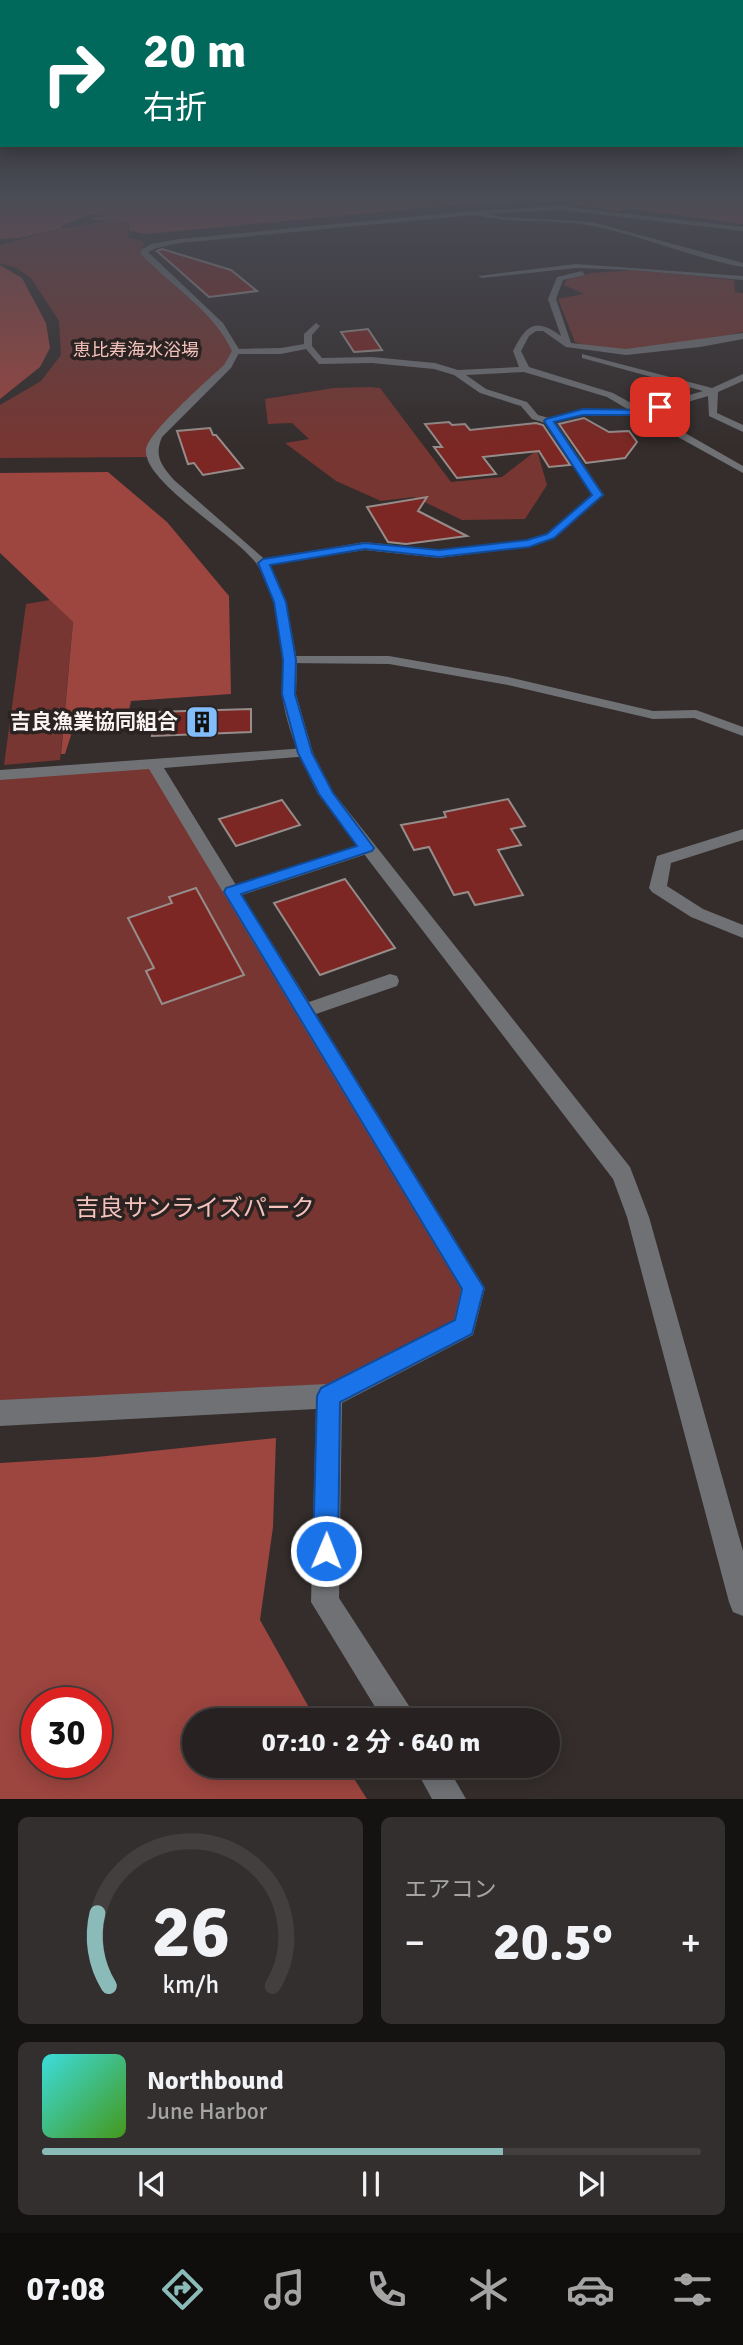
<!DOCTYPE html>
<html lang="ja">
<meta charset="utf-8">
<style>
:root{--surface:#272221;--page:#332f2e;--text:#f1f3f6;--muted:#a4a4a5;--line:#433f3f;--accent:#8bbbb9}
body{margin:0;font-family:Signika,"Noto Sans JP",sans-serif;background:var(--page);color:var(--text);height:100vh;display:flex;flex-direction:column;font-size:26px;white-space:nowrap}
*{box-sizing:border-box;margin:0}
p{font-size:23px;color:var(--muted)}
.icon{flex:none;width:38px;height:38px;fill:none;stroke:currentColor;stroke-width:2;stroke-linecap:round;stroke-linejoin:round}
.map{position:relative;height:1799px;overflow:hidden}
.panel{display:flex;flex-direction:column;gap:18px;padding:18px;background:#151312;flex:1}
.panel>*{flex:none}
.banner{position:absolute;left:0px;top:0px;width:744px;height:147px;box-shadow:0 4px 18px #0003,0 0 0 2px var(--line);background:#00695c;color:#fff;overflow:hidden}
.speed{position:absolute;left:21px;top:1687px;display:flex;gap:14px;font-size:35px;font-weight:700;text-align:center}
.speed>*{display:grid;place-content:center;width:91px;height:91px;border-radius:50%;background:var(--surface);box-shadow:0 4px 18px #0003,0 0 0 2px var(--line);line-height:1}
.speed .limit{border:10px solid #d22;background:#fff;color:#111}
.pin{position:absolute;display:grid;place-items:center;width:60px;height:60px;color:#fff;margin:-30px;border-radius:14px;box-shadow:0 4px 10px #0006}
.me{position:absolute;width:77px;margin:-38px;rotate:1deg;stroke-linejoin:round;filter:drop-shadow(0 0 5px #0008)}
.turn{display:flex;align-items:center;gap:24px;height:147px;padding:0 28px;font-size:32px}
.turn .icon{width:91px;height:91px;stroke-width:2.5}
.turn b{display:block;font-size:49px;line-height:60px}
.big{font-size:52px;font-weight:700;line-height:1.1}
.panel .card{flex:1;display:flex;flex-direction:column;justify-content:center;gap:10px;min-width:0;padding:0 24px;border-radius:10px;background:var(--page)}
.panel .dial{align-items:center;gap:0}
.dial svg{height:182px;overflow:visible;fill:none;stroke:var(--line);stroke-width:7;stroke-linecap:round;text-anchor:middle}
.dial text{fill:var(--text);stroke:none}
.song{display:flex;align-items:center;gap:21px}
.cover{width:84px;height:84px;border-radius:10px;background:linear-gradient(135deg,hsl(180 70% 55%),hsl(100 70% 35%))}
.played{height:7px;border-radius:4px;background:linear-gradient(90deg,var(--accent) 70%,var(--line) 70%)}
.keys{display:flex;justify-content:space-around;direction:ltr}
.heat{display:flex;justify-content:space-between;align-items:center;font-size:38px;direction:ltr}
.panel .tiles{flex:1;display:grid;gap:18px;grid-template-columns:1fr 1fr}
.card:last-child{grid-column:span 2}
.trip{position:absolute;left:182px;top:1708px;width:378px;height:70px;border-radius:35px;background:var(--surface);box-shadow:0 4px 18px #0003,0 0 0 2px var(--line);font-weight:700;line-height:70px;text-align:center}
.tabs{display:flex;height:112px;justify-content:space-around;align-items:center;background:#100e0d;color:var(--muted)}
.tabs .icon{width:49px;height:49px}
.tabs .selected{color:var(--accent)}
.tabs b{font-size:32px;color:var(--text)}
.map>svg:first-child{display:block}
</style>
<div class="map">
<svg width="743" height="1799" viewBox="0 0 743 1799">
<rect width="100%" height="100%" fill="#342d2c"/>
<!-- green -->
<path fill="#773631" d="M 108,221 L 125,221 L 129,228 L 128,237 L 144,242 L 142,252 L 227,331 L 233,341 L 233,359 L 157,436 L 153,457 L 0,458 L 0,405 L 41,381 L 61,355 L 59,321 L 31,278 L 16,268 L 0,263 L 0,245 L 63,228 Z
M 635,270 L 734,280 L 735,292 L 743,293 L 743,332 C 690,343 628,360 575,342 L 558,299 L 584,294 L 564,285 L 566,280 L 592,273 Z
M 368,387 L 380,388 L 451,482 L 502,477 L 537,450 L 547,485 L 525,519 L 462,520 L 414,497 L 381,501 L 336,481 L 285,443 L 309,439 L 292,423 L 268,424 L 265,399 L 333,388 Z
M 50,600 L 73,622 L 60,760 L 4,765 L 26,604 Z
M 153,763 L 473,1288 L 464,1327 L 329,1396 L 0,1413 L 0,775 Z"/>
<!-- water -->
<path fill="#9d453f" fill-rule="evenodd" d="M 0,196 L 571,196 L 572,198 L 422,208 L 147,234 L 130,231 L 129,224 L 125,221 L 91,220 L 95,217 L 106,217 C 91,210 76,221 61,226 L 63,228 L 20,238 L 0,239 Z
M 595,196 L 743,196 L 743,224 L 624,208 L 621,211 L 572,205 Z
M 0,265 L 22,278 L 46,323 L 50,348 L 40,367 L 0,399 Z
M 108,472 L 167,522 L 229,596 L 231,694 L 131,701 L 129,710 L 78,713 L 65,754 L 61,754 L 73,622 L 0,553 L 0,473 Z
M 276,1438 L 273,1527 L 260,1620 L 316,1720 L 194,1720 L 194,1766 L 346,1766 L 367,1799 L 0,1799 L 0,1463 L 97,1457 ZM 37,1703 L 96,1703 L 96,1762 L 37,1762 Z"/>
<!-- building -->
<path fill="#7c2723" stroke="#968d8b" stroke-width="2" d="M 162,249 L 231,270 L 257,291 L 209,297 L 157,251 Z
M 368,329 L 382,350 L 354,352 L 341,332 Z
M 584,418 L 609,432 L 629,431 L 637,442 L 625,458 L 586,463 L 559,424 Z
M 449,422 L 452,425 L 465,424 L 470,430 L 536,423 L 543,425 L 570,465 L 549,467 L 539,451 L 483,457 L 496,474 L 457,478 L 434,447 L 442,447 L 425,424 Z
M 210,428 L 213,435 L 216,435 L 243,468 L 203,475 L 194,463 L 188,464 L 177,431 Z
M 427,497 L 418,511 L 467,536 L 406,544 L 388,542 L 367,507 Z
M 251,709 L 251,732 L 152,736 L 154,712 Z
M 508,799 L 525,826 L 511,829 L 521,845 L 498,850 L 523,895 L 475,905 L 468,892 L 454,895 L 429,847 L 414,850 L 401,825 L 446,817 L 444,812 Z
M 282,800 L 300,825 L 236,846 L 219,819 Z
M 345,879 L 395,948 L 320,975 L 274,903 Z
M 196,888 L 244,975 L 162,1004 L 146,971 L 154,968 L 128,918 L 172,903 L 169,897 Z"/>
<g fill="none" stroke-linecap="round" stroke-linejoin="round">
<!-- minor -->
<path fill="#6f7174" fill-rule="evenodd" d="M 473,211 L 502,217 L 592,222 L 743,263 L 743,267 C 692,258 644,236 593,226 C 552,218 511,225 471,214 Z
M 576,264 L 743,276 L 743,280 L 633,270 L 576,268 L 482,278 L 478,276 Z
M 582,271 L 585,275 L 563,280 L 556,299 L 571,343 L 626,349 L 743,333 L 743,339 L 700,347 L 626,355 L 566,347 L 543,331 L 536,331 L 529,336 L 521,351 L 529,367 L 613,393 L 642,409 L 703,391 L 582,358 L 582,354 L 712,388 L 743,374 L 743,381 L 718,392 L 717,413 L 743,425 L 743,432 L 709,416 L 708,396 L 650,413 L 743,466 L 743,473 L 640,416 L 583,415 L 555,422 L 604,495 L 555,538 L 529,547 L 439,558 L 365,550 L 259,566 L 259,560 L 263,559 L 365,542 L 439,550 L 528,540 L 547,534 L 592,494 L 545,423 L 532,419 L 521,406 L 480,393 L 454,375 L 434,369 L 372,363 L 319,364 L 306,349 L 281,354 L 236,354 L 232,351 L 233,349 L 281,348 L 304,344 L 304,334 L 316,323 L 320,326 L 312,335 L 312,346 L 322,358 L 372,357 L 435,363 L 458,370 L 519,367 L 513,351 C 526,325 535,317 561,336 L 548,299 L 557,277 ZM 524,372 L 607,397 L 629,410 L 583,409 L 549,418 L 538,415 L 527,402 L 486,389 L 466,375 Z
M 290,656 L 389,656 L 508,677 L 653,711 L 696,710 L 743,727 L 743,736 L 694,718 L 653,719 L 508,685 L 389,664 L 285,663 L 283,660 Z
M 305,748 L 313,753 L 310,756 L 164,768 L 236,885 L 367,843 L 375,848 L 373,852 L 242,895 L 309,1002 L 390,974 L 397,976 L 399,981 L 397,986 L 316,1014 L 485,1288 L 473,1335 L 342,1403 L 339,1598 L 411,1709 L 415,1720 L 383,1720 L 311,1602 L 316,1409 L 0,1426 L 0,1400 L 327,1384 L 454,1320 L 461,1289 L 149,769 L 0,780 L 0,770 Z
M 743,829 L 743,840 L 671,863 L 667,886 L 703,909 L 743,925 L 743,938 L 691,917 L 652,892 L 649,888 L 657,856 Z
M 414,1766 L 447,1766 L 466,1799 L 432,1799 Z"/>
<!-- tertiary -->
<path fill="#6f7174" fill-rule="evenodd" d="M 560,206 L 743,227 L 743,231 L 560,210 L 473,215 L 179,243 L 156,248 L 148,252 L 223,323 L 240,351 L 231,368 L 162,437 C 154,456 161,465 174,480 L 269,563 L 286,602 L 297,660 L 296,694 L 313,753 L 333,792 L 630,1167 L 649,1217 L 743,1551 L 743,1616 L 733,1612 L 729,1602 L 627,1217 L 613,1179 L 318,794 C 302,763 287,730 282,695 C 281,685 283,673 283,663 C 283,633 274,592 258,566 C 241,538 143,483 146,450 C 147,433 209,379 224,365 L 232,351 C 213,310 171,286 141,254 L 141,250 L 151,244 L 179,239 L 473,211 Z"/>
</g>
<!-- sky -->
<linearGradient id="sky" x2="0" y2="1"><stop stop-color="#1d1918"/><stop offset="0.44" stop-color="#4a4c56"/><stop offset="1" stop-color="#4a4c56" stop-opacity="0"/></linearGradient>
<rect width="743" height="448" fill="url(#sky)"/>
<!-- route -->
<path fill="#1a73e8" stroke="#114b97" stroke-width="2" d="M 660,405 L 664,405 L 664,409 L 640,415 L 583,415 L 554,422 L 603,495 L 554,538 L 529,547 L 439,557 L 365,549 L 270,565 L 286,602 L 296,660 L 295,694 L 312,753 L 333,793 L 374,848 L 372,851 L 241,894 L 484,1288 L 472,1334 L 340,1402 L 338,1551 L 335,1560 L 326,1563 L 317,1560 L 313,1551 L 317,1396 L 321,1388 L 455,1320 L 462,1289 L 224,892 L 226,888 L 357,846 L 319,794 L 298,753 L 282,694 L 283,660 L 274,602 L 258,563 L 263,559 L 365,543 L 439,550 L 527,540 L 547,534 L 592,495 L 544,421 L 546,419 L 583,409 L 640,410 Z"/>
<!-- icons -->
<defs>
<symbol id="building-square" viewBox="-11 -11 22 22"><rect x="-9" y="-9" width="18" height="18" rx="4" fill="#83bcfb" stroke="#2a2322"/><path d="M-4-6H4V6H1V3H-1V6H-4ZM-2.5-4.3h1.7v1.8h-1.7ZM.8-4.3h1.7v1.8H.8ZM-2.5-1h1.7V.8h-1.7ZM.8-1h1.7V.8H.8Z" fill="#111"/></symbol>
</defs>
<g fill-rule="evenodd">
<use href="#building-square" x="183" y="703" width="38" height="38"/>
</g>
<g text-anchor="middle" stroke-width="7" stroke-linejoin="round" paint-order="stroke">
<!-- far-park labels -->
<g font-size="18" fill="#f5c2bc" stroke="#2a2322">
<text x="136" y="356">恵比寿海水浴場</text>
</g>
<!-- poi labels -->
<g font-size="21" font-weight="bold" fill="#f8f3f2" stroke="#2a2322" text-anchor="end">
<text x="178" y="729">吉良漁業協同組合</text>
</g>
<!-- near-park labels -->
<g font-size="24" fill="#f5c2bc" stroke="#2a2322">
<text x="195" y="1216">吉良サンライズパーク</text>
</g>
</g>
</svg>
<div class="speed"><div class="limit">30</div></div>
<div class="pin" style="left:660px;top:407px;background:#d93025"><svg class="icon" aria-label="arrive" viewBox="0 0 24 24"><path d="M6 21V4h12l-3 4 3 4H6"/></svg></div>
<svg class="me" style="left:326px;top:1551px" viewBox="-20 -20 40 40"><circle r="17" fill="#1a73e8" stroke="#fff" stroke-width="3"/><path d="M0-11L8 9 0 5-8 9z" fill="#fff"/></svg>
<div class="trip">07:10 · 2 分 · 640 m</div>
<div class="banner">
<div class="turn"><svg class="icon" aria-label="right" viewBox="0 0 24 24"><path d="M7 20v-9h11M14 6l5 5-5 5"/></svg><div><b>20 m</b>右折</div></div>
</div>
</div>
<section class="panel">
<div class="tiles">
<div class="card dial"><svg viewBox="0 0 100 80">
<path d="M14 69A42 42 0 1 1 86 69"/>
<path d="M14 69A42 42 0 0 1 9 37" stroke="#8bbbb9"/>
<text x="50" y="56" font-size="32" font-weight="700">26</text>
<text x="50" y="72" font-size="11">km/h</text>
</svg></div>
<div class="card"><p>エアコン</p>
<div class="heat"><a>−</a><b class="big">20.5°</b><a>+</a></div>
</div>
<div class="card">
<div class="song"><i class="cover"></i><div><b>Northbound</b><p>June Harbor</p></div></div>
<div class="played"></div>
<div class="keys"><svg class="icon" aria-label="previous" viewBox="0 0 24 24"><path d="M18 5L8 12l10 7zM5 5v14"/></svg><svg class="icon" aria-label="pause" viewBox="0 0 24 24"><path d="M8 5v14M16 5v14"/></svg><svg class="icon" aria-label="next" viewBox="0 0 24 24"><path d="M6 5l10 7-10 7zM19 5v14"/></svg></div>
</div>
</div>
</section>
<nav class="tabs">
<b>07:08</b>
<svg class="icon selected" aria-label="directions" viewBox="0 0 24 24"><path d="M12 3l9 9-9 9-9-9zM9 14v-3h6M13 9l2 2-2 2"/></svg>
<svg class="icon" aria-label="music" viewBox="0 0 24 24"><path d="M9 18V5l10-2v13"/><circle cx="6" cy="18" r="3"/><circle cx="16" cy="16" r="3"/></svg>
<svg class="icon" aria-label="phone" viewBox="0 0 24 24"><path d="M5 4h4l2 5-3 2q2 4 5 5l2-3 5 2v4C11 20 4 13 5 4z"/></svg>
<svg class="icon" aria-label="climate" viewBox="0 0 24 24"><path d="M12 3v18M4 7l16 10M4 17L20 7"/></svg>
<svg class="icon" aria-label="car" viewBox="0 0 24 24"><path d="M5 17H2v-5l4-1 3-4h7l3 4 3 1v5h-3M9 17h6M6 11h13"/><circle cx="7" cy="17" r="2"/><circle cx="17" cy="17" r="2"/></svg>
<svg class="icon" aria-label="filters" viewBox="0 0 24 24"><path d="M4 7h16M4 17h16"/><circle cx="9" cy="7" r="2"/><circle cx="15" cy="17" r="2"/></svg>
</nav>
